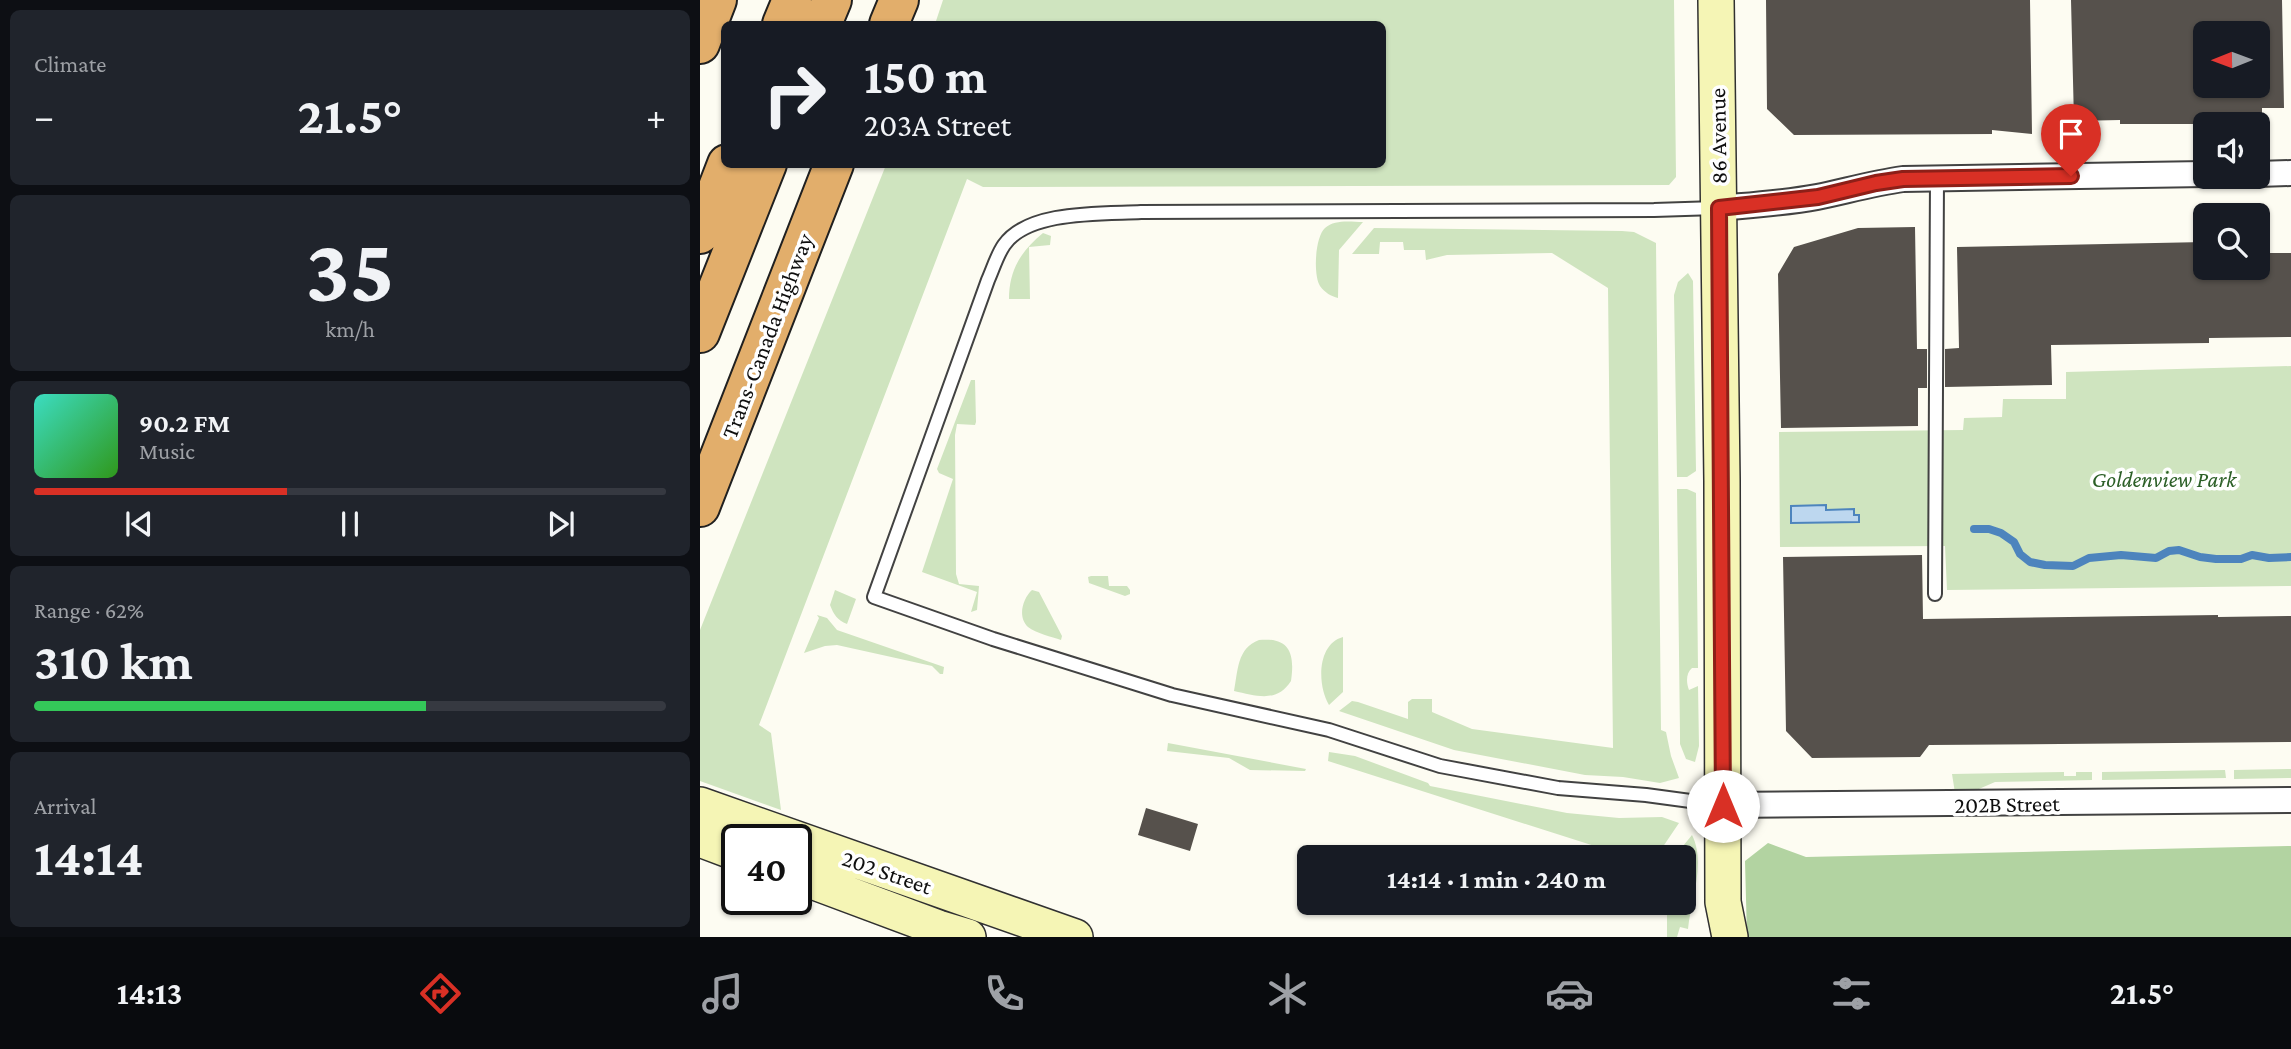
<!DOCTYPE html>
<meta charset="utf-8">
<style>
:root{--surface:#171b24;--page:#20242c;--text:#f1f3f6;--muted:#9ea1a6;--line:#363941;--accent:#d93025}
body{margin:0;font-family:"Crimson Pro",serif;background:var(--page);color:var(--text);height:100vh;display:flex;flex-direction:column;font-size:26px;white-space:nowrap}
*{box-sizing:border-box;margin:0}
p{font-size:23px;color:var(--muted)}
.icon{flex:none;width:38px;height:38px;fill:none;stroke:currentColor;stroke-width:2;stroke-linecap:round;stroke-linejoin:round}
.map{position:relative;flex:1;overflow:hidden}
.sheet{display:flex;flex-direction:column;gap:10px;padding:10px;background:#0d0f14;width:700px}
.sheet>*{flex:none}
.top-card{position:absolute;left:21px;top:21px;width:665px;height:147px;border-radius:10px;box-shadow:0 2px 5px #0004;background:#171b24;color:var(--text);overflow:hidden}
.needle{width:46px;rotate:269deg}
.fabs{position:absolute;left:1493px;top:21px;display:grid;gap:14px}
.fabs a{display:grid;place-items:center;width:77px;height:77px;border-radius:10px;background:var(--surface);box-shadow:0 2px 5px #0004;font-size:35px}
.speed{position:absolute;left:21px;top:824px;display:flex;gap:14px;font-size:35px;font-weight:700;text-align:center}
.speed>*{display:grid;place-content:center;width:91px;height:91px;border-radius:50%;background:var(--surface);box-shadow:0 2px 5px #0004;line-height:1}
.speed .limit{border:4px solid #111;border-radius:10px;background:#fff;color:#111}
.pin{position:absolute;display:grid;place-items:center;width:60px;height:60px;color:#fff;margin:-72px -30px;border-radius:50% 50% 50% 0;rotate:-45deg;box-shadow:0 0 7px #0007}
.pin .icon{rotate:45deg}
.me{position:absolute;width:77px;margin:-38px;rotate:0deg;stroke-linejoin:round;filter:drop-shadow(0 0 5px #0008)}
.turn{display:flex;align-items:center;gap:24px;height:147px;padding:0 28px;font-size:32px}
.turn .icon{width:91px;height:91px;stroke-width:2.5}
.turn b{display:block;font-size:49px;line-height:60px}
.big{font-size:52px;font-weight:700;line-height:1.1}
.sheet .widget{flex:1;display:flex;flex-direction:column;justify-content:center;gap:10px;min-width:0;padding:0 24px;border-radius:10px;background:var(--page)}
.sheet .dial{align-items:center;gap:0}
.dial b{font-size:91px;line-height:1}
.song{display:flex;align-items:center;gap:21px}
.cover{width:84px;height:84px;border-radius:10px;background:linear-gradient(135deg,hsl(170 70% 55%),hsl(110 70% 35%))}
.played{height:7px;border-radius:4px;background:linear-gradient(90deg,var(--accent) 40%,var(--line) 40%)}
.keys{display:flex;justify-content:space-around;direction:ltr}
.heat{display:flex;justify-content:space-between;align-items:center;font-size:38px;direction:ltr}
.charge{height:10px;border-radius:5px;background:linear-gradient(90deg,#34c759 62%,var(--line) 0)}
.trip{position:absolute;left:597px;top:845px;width:399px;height:70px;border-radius:10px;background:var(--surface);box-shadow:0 2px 5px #0004;font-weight:700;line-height:70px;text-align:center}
.menu{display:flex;height:112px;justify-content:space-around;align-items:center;background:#090b0e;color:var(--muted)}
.menu .icon{width:49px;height:49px}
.menu .current{color:var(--accent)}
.menu b{font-size:32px;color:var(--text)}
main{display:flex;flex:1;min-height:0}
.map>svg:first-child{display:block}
</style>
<main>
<section class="sheet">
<div class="widget"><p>Climate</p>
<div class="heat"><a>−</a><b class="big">21.5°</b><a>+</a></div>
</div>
<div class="widget dial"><b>35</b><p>km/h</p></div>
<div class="widget">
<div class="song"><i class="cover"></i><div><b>90.2 FM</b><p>Music</p></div></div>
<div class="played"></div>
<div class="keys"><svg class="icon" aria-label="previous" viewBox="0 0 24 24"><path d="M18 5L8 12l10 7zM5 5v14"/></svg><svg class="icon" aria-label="pause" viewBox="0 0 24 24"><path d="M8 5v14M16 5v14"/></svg><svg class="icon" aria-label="next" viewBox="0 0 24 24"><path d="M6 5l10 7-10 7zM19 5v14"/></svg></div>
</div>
<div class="widget"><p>Range · 62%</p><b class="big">310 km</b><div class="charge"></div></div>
<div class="widget"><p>Arrival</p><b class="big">14:14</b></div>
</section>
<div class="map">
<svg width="1591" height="937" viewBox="0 0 1591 937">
<rect width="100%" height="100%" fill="#fdfcf2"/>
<!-- green -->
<path fill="#cfe4bf" d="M 243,0 L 974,0 L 976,177 L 969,185 L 283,187 L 267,179 L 59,725 L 71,733 L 81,810 L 0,781 L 0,630 L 186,165 L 682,164 L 682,24 L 235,24 Z
M 663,222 L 639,250 L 638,298 C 631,296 625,293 620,286 C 613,275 615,237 625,228 C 635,219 651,222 663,222 Z
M 674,228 L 922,231 L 934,232 L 956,243 L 961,730 L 966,732 L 971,756 L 979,778 L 960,783 L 923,777 L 885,775 L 754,750 L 639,711 L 652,701 L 658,702 L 708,719 L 708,702 L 712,699 L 732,699 L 732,712 L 772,729 L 913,748 L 908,288 L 852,253 L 747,255 L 726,260 L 725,250 L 704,250 L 703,242 L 680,242 L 679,254 L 652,254 Z
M 343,233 L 351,236 L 350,245 L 329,247 L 330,299 L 309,299 C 309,270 321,251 343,233 Z
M 988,273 L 993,281 L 996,471 L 987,477 L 977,477 L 974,295 L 978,282 Z
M 1591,366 L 1591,586 L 1247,590 L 1245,546 L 1080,547 L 1079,432 L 1263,430 L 1264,418 L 1302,417 L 1303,399 L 1366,399 L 1366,372 Z
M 271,380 L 275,380 L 276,422 L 275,425 L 257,424 L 255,435 L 256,574 L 259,584 L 279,586 L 277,610 L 271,612 L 277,592 L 222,572 L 253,479 L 239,473 L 237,469 Z
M 977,489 L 987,489 L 996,493 L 998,668 L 992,668 C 986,673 986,682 989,690 L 998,686 L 999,746 L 995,762 L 986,759 L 980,744 L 980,735 Z
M 391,576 L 408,576 L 409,586 L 427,586 L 430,590 L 430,594 L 425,596 L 389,583 L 388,577 Z
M 135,590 L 156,599 L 147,624 C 137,620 134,615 130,605 Z
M 332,590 L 339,592 L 362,636 L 361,640 C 352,637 336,633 328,627 C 317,617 323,598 332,590 Z
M 117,615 L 127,618 L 137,630 L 244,667 L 243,674 L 240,674 L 232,666 L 137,645 L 125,646 L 104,653 L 119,618 Z
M 643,637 L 643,692 L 629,705 C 617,685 617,644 643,637 Z
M 559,640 C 590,637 595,654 591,681 C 577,703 557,696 534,691 C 538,671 537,648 559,640 Z
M 468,743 L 606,769 L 605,771 L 550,770 L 529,758 L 467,751 Z
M 629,752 L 655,756 L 728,783 L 730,786 L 867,813 L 919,818 L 962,817 L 979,823 L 956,857 L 929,857 L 628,761 Z
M 1591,769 L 1591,778 L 1534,779 L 1534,770 Z
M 1525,770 L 1526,778 L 1402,780 L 1402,772 Z
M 1364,772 L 1364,776 L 1376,776 L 1376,772 L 1392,772 L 1392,780 L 1295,782 L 1272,792 L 1255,793 L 1252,774 Z
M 992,835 C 1006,863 991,899 988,929 L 980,927 L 977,937 L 967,937 L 967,903 L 984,903 L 984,858 L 974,857 Z"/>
<!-- forest -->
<path fill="#b2d3a1" d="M 1068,843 L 1106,857 L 1591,846 L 1591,937 L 1047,937 L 1045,861 Z"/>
<!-- water -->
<path fill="#bdd7ef" stroke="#4d84bd" stroke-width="2" d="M 1126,505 L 1126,510 L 1154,509 L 1154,515 L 1159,515 L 1159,522 L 1091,523 L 1091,506 Z"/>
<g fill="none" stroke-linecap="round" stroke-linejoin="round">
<!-- stream -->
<path stroke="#4d84bd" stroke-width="8" d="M 1274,529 L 1289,529 L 1301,533 L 1314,542 L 1320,554 L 1330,562 L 1345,565 L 1373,566 L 1389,558 L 1421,555 L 1456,558 L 1469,551 L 1479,550 L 1500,557 L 1516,559 L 1541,559 L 1552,555 L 1569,558 L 1591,557"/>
</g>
<!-- building -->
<path fill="#56514c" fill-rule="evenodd" d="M 1066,0 L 1330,0 L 1332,134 L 1292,130 L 1292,134 L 1094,135 L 1067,109 Z
M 1371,0 L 1582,0 L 1584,108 L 1562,108 L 1562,124 L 1420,124 L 1420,120 L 1374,121 ZM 1505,33 L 1558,33 L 1558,86 L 1505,86 Z
M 1215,227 L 1217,349 L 1227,349 L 1227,388 L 1218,388 L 1218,426 L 1081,428 L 1078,274 L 1094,247 L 1158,228 Z
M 1505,242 L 1505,268 L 1558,268 L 1558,253 L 1591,253 L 1591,337 L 1509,338 L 1509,343 L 1351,345 L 1352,385 L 1245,387 L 1245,349 L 1259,348 L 1257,247 Z
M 1222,555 L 1223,619 L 1518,615 L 1518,617 L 1591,616 L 1591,742 L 1229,745 L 1220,757 L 1112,758 L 1086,731 L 1083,557 Z
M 446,808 L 498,824 L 490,851 L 438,835 Z"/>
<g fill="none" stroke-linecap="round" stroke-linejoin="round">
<defs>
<path id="lane" d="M 1016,208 L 954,210 L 441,212 C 403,214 328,210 304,245 C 297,255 293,269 288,280 L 174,597 L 293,639 L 472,695 L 629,730 L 740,766 L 858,788 L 946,795 L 1020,805
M 1235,594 L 1237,178"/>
<path id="street" d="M 1558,174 L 1591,173
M 1019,208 C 1052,205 1085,203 1117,197 C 1146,191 1174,183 1203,179 L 1505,174
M 1023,805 L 1591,800"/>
<path id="secondary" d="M 1016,0 L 1022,481 L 1023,902 L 1030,937
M 0,805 L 375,937
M 0,839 L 37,853
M 96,875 L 238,928 L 268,937"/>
<path id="highway" d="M 82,24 L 92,0
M 122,24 L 132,0
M 189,24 L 199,0
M 0,44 L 17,0
M 0,234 L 27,164
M 0,333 L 67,164
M 0,507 L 134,164"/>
</defs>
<!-- lane casing -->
<use href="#lane" stroke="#424242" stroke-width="16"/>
<!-- street casing -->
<use href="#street" stroke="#424242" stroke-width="28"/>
<!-- secondary casing -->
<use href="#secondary" stroke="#313131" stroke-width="38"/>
<!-- highway casing -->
<use href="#highway" stroke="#202020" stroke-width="42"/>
<!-- lane -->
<use href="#lane" stroke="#fff" stroke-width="12"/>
<!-- street -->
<use href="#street" stroke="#fff" stroke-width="24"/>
<!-- secondary -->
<use href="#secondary" stroke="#f5f5b5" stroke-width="35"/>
<!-- highway -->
<use href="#highway" stroke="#e2ae6b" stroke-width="38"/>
</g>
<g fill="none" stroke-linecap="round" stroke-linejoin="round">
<defs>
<path id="route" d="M 1023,806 L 1019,208 L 1118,197 L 1176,183 L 1203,179 L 1371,176"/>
</defs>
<!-- route casing -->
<use href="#route" stroke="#8d1f18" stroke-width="18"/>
<!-- route -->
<use href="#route" stroke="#d93025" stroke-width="12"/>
</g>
<g text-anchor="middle" stroke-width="7" stroke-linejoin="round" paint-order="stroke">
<!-- street labels -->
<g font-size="23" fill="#0f0f0f" stroke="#fff">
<text transform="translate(1018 136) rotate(-91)" y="8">86 Avenue</text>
<text transform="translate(67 336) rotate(-69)" y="8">Trans-Canada Highway</text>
<text transform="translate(1307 804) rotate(-1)" y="8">202B Street</text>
<text transform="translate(187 872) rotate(19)" y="8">202 Street</text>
</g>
<!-- park labels -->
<g font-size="23" font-style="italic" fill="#2c5f27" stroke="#fff">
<text x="1464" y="487">Goldenview Park</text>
</g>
</g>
</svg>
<div class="fabs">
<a><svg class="needle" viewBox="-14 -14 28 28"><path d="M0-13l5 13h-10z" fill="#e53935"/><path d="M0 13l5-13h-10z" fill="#9ea1a6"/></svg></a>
<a><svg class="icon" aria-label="sound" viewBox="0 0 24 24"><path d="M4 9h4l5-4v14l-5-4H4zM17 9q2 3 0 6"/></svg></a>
<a><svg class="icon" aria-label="search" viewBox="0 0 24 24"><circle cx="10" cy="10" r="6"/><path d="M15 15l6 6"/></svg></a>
</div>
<div class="speed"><div class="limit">40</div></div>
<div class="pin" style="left:1371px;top:176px;background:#d93025"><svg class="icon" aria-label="arrive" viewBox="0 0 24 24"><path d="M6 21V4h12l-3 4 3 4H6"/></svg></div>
<svg class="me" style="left:1023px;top:806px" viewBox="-20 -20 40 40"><circle r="19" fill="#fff"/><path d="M0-13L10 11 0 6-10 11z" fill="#d93025"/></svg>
<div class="trip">14:14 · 1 min · 240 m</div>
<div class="top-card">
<div class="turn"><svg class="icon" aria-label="right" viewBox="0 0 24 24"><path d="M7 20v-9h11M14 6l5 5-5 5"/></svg><div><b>150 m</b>203A Street</div></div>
</div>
</div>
</main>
<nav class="menu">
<b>14:13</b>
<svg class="icon current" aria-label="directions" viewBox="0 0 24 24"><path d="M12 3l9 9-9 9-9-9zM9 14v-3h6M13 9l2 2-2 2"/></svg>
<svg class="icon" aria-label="music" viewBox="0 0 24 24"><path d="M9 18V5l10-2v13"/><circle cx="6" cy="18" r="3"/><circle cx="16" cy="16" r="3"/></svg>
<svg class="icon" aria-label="phone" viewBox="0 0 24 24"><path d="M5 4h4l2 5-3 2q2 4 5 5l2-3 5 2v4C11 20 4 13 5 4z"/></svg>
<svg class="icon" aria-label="climate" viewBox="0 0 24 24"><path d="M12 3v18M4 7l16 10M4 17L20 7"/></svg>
<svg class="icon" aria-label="car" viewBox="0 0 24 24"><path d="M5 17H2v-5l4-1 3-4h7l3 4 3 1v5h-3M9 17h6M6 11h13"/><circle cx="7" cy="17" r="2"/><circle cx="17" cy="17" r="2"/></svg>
<svg class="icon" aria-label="filters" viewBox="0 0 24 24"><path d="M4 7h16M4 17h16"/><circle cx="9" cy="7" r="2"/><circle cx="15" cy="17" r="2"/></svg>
<b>21.5°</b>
</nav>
